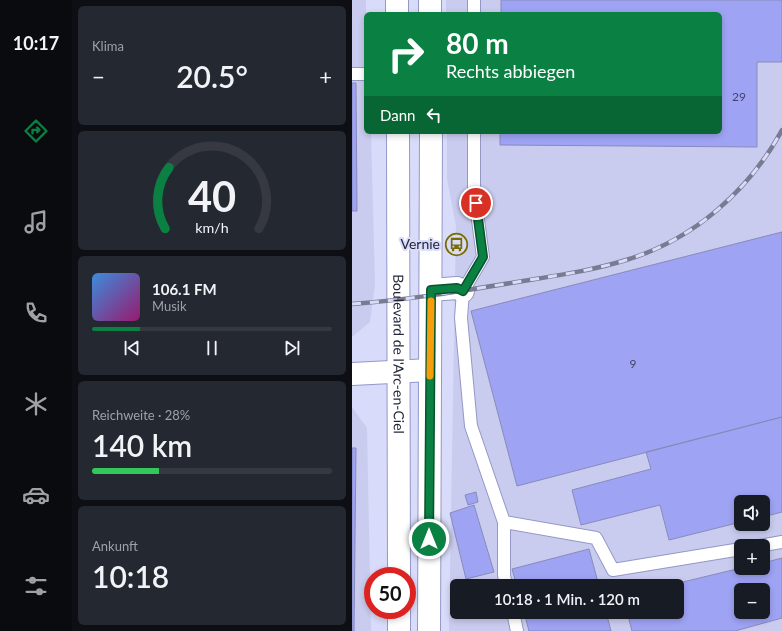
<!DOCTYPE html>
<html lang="de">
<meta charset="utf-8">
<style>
:root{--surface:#171b24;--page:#242831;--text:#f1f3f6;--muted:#9ea1a6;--line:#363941;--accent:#0b8043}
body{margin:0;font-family:Lato,sans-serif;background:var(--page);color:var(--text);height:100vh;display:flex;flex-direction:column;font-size:15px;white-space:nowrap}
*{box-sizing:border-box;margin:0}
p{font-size:13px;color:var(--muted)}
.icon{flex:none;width:22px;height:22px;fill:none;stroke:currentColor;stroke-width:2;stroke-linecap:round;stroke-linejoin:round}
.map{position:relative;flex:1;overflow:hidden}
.drawer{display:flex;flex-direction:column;gap:6px;padding:6px;background:#0d0f14;width:280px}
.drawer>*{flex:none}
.banner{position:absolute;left:12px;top:12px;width:358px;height:122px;border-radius:6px;box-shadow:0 2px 6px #0003;background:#0b8043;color:#fff;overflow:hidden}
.tools{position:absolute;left:382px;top:495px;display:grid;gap:8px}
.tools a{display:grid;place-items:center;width:36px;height:36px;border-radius:6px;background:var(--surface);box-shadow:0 2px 6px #0003;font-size:20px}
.speed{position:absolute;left:12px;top:567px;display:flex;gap:8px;font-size:20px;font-weight:700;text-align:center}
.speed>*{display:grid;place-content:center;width:52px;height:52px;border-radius:50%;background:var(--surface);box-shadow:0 2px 6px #0003;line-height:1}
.speed .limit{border:6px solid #d22;background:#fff;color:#111}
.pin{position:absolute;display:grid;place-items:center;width:34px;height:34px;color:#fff;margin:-17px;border:2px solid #fff;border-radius:50%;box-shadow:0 1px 4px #0007}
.me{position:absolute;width:44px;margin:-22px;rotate:0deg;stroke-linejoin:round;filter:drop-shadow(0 0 3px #0008)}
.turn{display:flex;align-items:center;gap:14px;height:84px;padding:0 16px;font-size:18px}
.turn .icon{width:52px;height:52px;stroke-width:2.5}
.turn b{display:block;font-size:28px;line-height:34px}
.then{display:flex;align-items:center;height:38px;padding:0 16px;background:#0003;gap:8px;font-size:15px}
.big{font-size:30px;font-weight:600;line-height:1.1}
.drawer .card{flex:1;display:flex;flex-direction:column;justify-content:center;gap:6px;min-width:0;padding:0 14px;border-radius:6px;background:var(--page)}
.drawer .dial{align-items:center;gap:0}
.dial svg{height:104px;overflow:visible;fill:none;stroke:var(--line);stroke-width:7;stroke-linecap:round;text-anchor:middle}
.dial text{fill:var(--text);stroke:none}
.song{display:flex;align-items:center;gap:12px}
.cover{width:48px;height:48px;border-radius:6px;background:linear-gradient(135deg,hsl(210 70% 55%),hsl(320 70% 35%))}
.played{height:4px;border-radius:2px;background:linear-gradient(90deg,var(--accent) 20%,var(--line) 20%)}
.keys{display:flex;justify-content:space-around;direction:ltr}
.heat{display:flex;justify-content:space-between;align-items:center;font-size:22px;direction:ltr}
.charge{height:6px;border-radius:3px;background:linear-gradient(90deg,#34c759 28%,var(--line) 0)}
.trip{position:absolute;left:98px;top:579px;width:234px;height:40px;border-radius:6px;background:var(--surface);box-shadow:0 2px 6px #0003;font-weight:600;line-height:40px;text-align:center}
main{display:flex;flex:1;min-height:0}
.menu{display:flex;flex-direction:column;width:72px;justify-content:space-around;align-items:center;background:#090b0e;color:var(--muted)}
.menu .icon{width:28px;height:28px}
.menu .current{color:var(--accent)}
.menu b{font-size:18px;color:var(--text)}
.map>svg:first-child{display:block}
</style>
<main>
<nav class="menu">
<b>10:17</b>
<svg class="icon current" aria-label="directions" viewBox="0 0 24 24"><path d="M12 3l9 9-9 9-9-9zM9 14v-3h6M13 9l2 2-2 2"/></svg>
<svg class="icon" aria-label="music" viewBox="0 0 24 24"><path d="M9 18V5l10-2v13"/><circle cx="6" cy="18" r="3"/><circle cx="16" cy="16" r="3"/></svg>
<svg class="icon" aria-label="phone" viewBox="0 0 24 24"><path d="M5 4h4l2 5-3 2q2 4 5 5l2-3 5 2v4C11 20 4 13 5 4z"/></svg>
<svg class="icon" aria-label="climate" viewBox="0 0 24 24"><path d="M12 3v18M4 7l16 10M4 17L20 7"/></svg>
<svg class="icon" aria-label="car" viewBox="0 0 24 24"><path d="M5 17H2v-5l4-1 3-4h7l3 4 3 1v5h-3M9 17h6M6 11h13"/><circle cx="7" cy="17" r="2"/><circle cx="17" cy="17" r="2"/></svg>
<svg class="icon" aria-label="filters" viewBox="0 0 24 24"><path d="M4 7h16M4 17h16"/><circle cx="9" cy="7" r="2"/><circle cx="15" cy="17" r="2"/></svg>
</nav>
<section class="drawer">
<div class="card"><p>Klima</p>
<div class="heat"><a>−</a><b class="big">20.5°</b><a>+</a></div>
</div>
<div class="card dial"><svg viewBox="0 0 100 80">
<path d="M14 69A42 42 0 1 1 86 69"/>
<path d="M14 69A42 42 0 0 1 17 22" stroke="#0b8043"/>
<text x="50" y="56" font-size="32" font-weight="700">40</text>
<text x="50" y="72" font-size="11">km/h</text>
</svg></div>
<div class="card">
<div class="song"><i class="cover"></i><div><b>106.1 FM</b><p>Musik</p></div></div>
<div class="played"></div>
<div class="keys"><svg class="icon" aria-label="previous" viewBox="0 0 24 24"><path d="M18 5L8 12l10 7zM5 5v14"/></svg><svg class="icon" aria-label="pause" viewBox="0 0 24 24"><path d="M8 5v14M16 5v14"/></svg><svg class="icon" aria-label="next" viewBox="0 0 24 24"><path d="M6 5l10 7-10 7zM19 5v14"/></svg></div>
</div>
<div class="card"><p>Reichweite · 28%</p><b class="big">140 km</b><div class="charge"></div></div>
<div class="card"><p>Ankunft</p><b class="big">10:18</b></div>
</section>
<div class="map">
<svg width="430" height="631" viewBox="0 0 430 631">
<rect width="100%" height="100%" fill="#d8dbf9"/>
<!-- built -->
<path fill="#c9ccee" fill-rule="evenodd" d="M 0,0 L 14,0 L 14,132 L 19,132 L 23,284 L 18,322 L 0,337 Z
M 94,0 L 430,0 L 430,631 L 97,631 L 104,226 L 95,179 L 95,132 L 368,132 L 368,14 L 94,14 ZM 389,502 L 411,502 L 411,524 L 389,524 ZM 389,546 L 411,546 L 411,568 L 389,568 ZM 105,586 L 325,586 L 325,612 L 105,612 ZM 389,590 L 411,590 L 411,612 L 389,612 Z
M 0,407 L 15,428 L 19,631 L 0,631 Z"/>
<!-- building -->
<path fill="#9fa3f4" stroke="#878bb9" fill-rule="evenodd" d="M 149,0 L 430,0 L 430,62 L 405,62 L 405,147 L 148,145 L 148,132 L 368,132 L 368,14 L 149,14 Z
M 0,83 L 4,83 L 5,211 L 0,211 Z
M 430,232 L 430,417 L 165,486 L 119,311 Z
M 430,417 L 430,512 L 411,517 L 411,502 L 389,502 L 389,522 L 317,540 L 308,505 L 229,525 L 220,490 L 299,469 L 294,452 Z
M 0,448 L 4,448 L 2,631 L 0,631 Z
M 124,492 L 126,502 L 116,505 L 113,495 Z
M 122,505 L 142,572 L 114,579 L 98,513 Z
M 237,549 L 247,586 L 165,586 L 160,569 Z
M 430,558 L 430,618 L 383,631 L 280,631 L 275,612 L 325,612 L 325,586 L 314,586 L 389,568 L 411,568 L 411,563 ZM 389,590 L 411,590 L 411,612 L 389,612 Z
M 172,612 L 254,612 L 259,631 L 177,631 Z"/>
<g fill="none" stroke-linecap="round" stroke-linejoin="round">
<defs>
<path id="service" d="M 122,0 L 122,14
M 0,74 L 11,74
M 122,132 L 122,190 L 131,257 L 111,291 L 109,318 L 119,426 L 152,522 L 152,575 L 154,586
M 152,522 L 244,538 L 261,570 L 389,549
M 407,546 L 430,542
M 161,612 L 165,631"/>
<path id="minor" d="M 79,290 L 105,288 L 111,291"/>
<path id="tertiary" d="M 0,374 L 78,370"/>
<g id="secondary">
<path d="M 45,0 L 45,14"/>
<path d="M 78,0 L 78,14"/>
<path id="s1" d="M 46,132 L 47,576"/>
<path d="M 47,631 L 47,610"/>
<path d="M 77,631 L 79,132"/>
</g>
</defs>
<!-- service casing -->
<use href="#service" stroke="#9498c7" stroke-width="14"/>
<!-- minor casing -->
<use href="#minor" stroke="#9498c7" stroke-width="24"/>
<!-- tertiary casing -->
<use href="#tertiary" stroke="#9498c7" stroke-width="24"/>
<!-- secondary casing -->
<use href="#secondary" stroke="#9498c7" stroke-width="24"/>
<!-- service -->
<use href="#service" stroke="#fff" stroke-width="12"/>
<!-- minor -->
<use href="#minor" stroke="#fff" stroke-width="22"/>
<!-- tertiary -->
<use href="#tertiary" stroke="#fff" stroke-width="22"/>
<!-- secondary -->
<use href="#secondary" stroke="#fff" stroke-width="22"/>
<defs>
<path id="rail" d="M 0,304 C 55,300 110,291 165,282 C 201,276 239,271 274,260 C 341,240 397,191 430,130"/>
</defs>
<!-- rail casing -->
<use href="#rail" stroke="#797b93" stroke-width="4.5"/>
<!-- rail -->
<use href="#rail" stroke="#d8dbf9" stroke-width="3" stroke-dasharray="9" stroke-linecap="butt"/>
</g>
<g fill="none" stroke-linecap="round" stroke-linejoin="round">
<defs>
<path id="route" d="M 77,539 L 79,290 L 105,288 L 111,291 L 131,257 L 124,203"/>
</defs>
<!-- route casing -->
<use href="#route" stroke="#07532c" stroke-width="10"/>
<!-- route -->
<use href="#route" stroke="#0b8043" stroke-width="7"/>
<!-- slow -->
<path stroke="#f59e0b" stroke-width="7" d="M 78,376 L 79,301"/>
</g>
<!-- icons -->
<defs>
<symbol id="bus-ring" viewBox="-11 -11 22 22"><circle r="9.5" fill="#d8dbf9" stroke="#796c05" stroke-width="1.5"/><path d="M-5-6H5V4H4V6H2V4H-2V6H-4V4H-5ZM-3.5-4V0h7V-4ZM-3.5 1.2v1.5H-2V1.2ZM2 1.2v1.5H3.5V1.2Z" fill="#796c05"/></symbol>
</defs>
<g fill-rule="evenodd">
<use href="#bus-ring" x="92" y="232" width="25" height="25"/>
</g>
<g text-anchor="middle" stroke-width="4" stroke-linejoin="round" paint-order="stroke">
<!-- number labels -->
<g font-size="12" fill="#434467">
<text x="387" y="101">29</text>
<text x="281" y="368">9</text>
</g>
<!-- poi labels -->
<g font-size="14" fill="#242538" stroke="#d8dbf9" text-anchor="end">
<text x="88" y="249">Vernie</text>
</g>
<!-- street labels -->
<g font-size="14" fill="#242538" stroke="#d8dbf9">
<text dy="5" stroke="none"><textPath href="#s1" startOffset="222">Boulevard de l'Arc-en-Ciel</textPath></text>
</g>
</g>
</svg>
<div class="tools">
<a><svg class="icon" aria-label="sound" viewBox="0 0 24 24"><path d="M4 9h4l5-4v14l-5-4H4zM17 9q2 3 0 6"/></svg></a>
<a>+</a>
<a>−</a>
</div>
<div class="speed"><div class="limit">50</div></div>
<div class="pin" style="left:124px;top:203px;background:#d93025"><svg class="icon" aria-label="arrive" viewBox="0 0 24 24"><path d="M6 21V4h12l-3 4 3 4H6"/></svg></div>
<svg class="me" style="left:77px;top:539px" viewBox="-20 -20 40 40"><circle r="17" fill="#0b8043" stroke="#fff" stroke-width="3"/><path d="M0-11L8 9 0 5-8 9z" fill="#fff"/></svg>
<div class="trip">10:18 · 1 Min. · 120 m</div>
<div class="banner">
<div class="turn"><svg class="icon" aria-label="right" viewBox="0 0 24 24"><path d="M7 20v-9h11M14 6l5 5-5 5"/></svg><div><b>80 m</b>Rechts abbiegen</div></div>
<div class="then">Dann<svg class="icon" aria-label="left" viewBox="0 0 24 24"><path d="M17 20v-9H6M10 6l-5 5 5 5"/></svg></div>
</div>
</div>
</main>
